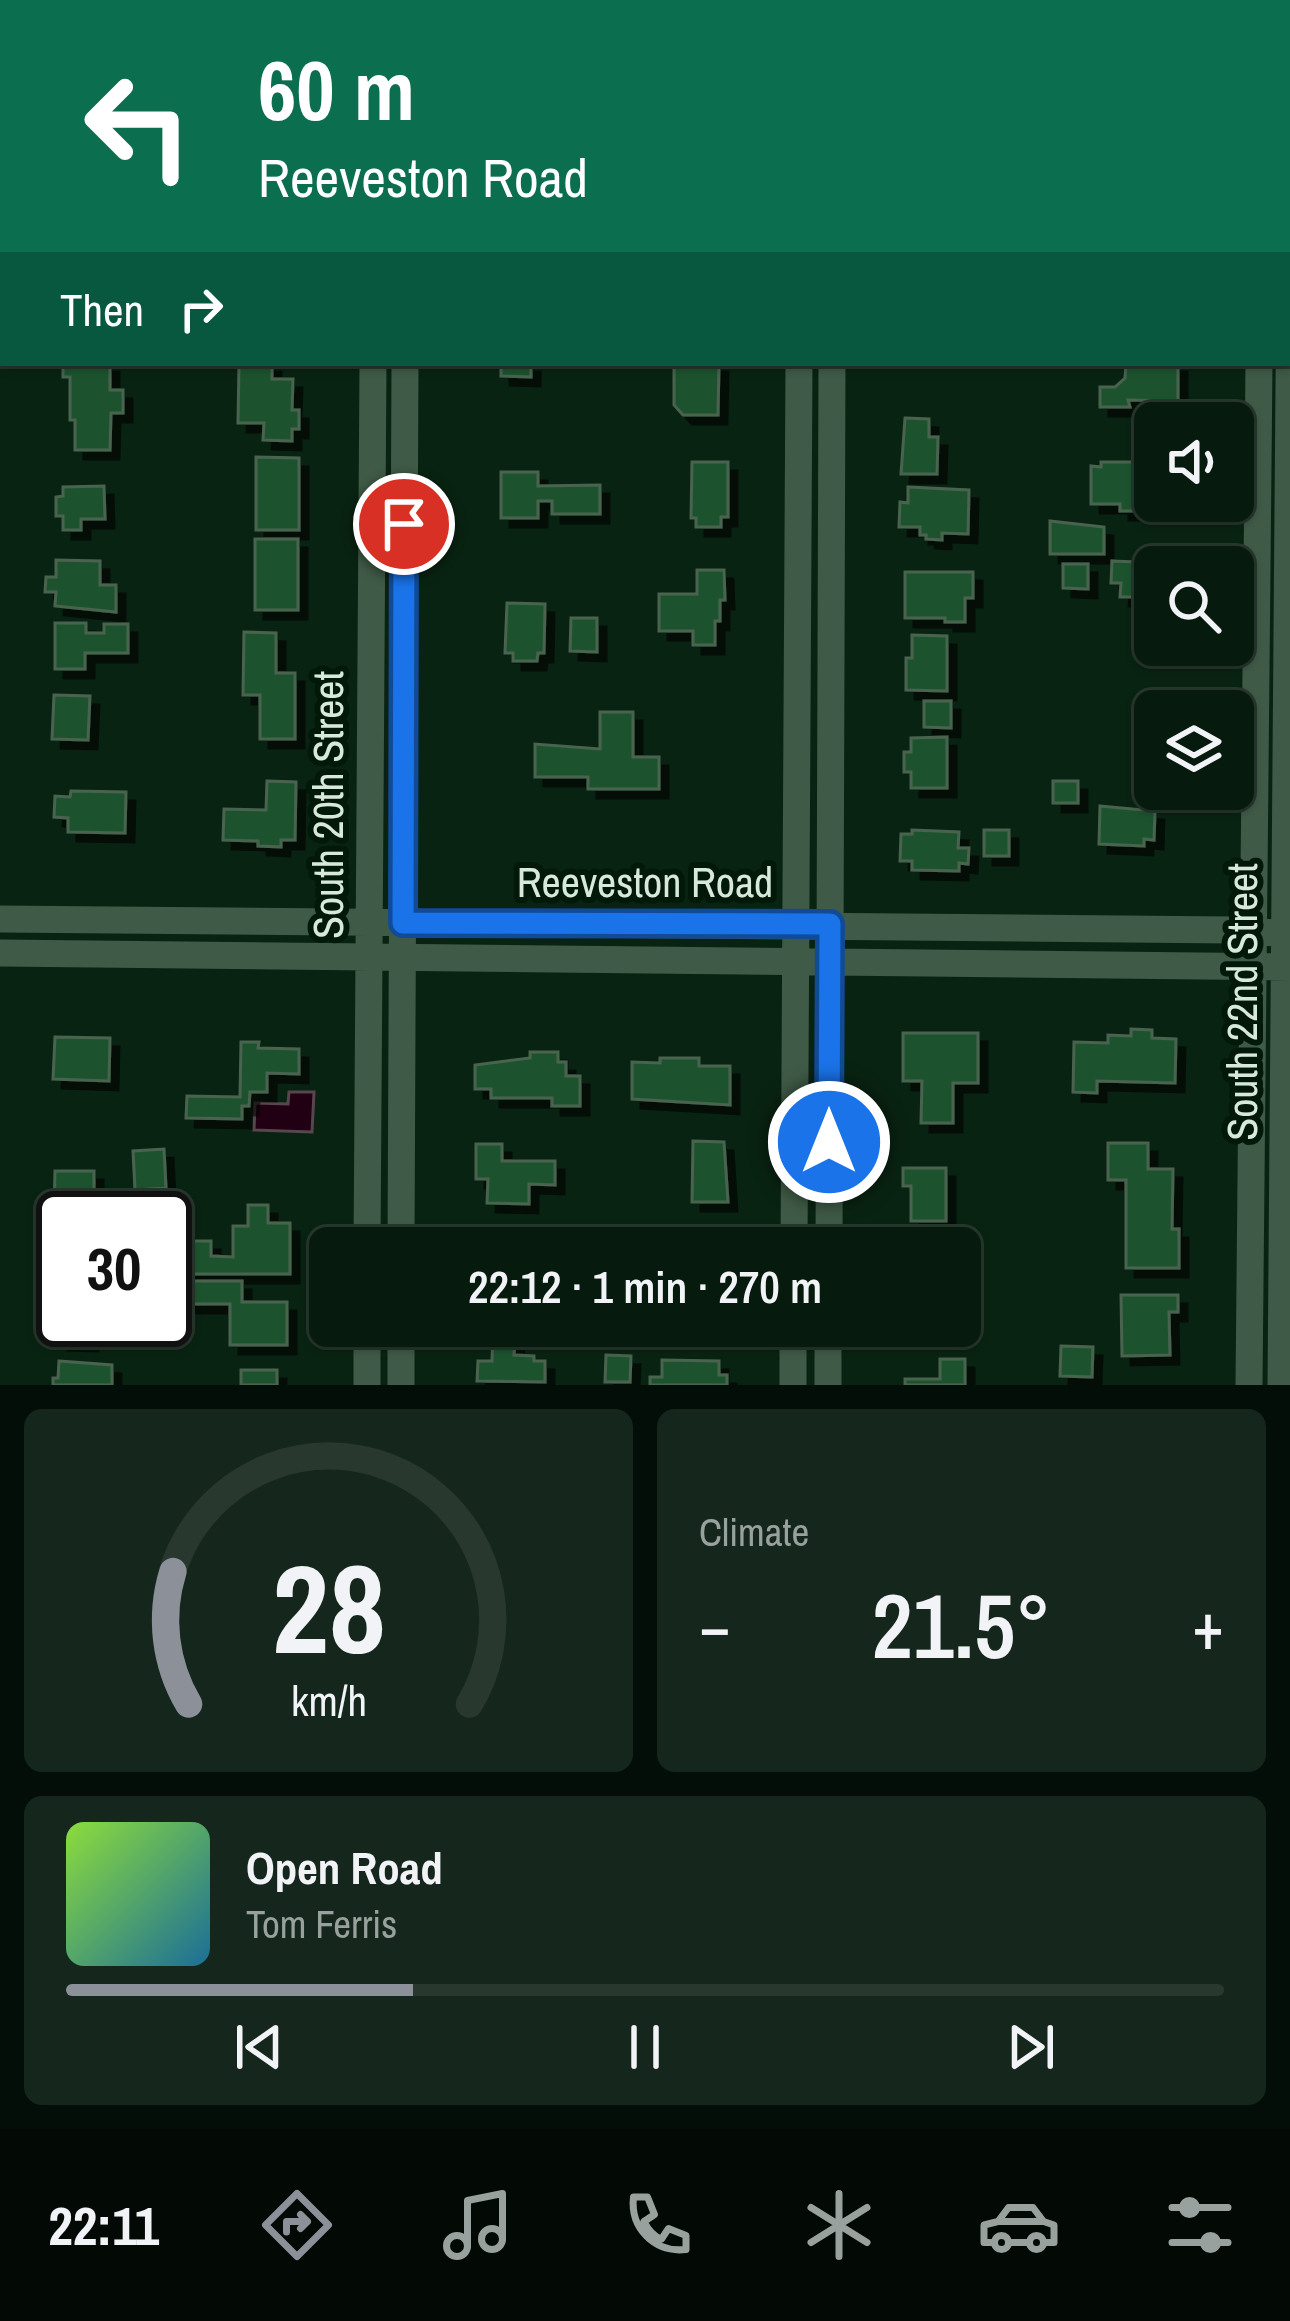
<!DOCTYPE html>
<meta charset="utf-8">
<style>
:root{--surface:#071a0e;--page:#15271c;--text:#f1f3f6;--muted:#98a19e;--line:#28382e;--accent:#8c9099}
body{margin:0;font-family:"Archivo Narrow",sans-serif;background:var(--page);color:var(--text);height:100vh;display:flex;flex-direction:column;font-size:45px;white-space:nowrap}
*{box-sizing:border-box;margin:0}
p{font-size:39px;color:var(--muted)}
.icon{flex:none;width:66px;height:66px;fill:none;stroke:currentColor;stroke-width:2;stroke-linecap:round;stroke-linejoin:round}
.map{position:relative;height:1385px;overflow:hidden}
.details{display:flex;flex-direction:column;gap:24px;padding:24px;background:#040e08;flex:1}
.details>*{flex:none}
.guide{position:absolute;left:0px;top:0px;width:1290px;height:366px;box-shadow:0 3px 9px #0004,0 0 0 3px var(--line);background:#0b6e4f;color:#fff;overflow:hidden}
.tools{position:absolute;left:1134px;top:402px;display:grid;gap:24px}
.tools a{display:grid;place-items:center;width:120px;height:120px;border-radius:18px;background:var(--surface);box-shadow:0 3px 9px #0004,0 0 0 3px var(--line);font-size:60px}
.speed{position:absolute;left:36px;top:1191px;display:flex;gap:24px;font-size:60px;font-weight:700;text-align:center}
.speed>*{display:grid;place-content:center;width:156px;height:156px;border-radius:50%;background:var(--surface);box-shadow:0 3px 9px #0004,0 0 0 3px var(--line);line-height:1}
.speed .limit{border:6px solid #111;border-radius:18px;background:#fff;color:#111}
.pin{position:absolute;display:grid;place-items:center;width:102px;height:102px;color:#fff;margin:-51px;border:6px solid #fff;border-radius:50%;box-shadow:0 3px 12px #0007}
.me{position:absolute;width:132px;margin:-66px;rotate:0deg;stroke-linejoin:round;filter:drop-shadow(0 0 9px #0008)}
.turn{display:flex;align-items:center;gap:42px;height:252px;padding:0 60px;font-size:54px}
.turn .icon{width:156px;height:156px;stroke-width:2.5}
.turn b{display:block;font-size:84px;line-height:102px}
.then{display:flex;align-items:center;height:114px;padding:0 60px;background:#0003;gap:24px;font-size:45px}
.big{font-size:90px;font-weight:600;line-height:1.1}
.details .tile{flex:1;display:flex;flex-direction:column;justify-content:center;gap:18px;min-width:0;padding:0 42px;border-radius:18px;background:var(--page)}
.details .dial{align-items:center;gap:0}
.dial svg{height:312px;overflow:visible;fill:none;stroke:var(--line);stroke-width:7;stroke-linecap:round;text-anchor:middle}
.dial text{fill:var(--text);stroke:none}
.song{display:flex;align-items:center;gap:36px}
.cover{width:144px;height:144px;border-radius:18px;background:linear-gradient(135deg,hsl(90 70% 55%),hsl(200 70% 35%))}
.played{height:12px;border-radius:6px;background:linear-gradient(90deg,var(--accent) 30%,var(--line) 30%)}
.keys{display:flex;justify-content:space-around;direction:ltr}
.heat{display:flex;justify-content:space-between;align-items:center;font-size:66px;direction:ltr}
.details .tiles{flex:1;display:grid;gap:24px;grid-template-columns:1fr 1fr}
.tile:last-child{grid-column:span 2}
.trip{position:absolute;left:309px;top:1227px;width:672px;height:120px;border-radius:18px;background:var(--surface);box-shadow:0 3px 9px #0004,0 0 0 3px var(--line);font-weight:600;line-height:120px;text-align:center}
.dock{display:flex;height:192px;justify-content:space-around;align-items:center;background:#030a06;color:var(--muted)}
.dock .icon{width:84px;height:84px}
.dock .on{color:var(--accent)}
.dock b{font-size:54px;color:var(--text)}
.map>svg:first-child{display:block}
</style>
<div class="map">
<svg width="1290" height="1385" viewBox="0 0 1290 1385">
<defs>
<filter id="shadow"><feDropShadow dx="9" dy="9" stdDeviation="0" flood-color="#0009"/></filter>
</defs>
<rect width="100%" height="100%" fill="#092312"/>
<!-- water -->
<path fill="#200012" stroke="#57464e" stroke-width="3" d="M 289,1092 L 314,1092 L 312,1132 L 254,1130 L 255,1103 L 288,1104 Z"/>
<!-- building -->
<path fill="#1d532f" stroke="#48644f" stroke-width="3" filter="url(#shadow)" d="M 63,363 L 110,363 L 110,390 L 123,390 L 123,413 L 111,413 L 110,450 L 75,450 L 75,420 L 70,420 L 70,377 L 63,377 Z
M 239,363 L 272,363 L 272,379 L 293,379 L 292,410 L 299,410 L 299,429 L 292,429 L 292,441 L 263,440 L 264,423 L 238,423 Z
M 501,363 L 531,363 L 531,377 L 501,376 Z
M 674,363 L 719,363 L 718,415 L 683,415 L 674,405 Z
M 1126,363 L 1178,363 L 1178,401 L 1128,400 L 1130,407 L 1100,407 L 1100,387 L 1115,387 L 1125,378 Z
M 905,418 L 929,419 L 929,437 L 938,437 L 937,474 L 901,474 Z
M 256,457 L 299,458 L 299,530 L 256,530 Z
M 692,462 L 728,462 L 728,517 L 721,517 L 721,527 L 696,527 L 696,518 L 691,518 Z
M 1101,462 L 1155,462 L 1157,511 L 1120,511 L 1120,504 L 1091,504 L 1091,466 L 1101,467 Z
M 501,472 L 538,472 L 538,486 L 600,485 L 600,514 L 552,514 L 552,501 L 538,501 L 538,518 L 501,518 Z
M 104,486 L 105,519 L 81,519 L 81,530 L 63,530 L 63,516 L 56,516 L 56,497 L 63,496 L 63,487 Z
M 908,487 L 969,490 L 968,534 L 942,533 L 942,540 L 926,539 L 926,535 L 920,535 L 920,527 L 899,527 L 900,502 L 908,503 Z
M 1050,521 L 1104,527 L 1104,554 L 1050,554 Z
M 255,539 L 298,539 L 298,610 L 255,610 Z
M 56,560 L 100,561 L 100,585 L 116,585 L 116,612 L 55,606 L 56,592 L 45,592 L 46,577 L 56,577 Z
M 1112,561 L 1162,563 L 1162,567 L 1155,567 L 1155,610 L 1139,609 L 1140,597 L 1120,597 L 1121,583 L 1111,583 Z
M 1063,564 L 1088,564 L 1088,589 L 1063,588 Z
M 697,570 L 724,570 L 725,600 L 720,600 L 720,621 L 715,621 L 715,645 L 693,645 L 693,631 L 659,631 L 659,594 L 697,594 Z
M 905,572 L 973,572 L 973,598 L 965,598 L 965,622 L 945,622 L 945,618 L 905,618 Z
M 507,603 L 545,604 L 544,653 L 538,653 L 537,661 L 513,661 L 513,653 L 505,653 Z
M 571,618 L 597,618 L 597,652 L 570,651 Z
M 55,623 L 86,623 L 86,633 L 104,633 L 104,624 L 128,624 L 128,653 L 85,653 L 85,669 L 55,669 Z
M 244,632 L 276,633 L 276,673 L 295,673 L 295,739 L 260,739 L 260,695 L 243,695 Z
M 912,635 L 947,636 L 947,691 L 906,690 L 906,658 L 912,658 Z
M 54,695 L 90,696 L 88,740 L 52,739 Z
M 924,701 L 951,701 L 951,728 L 924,727 Z
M 600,712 L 633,712 L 633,757 L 659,757 L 659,789 L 588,789 L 588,777 L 535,777 L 535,744 L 600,749 Z
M 947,737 L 947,788 L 911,788 L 911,772 L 904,772 L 904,752 L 911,752 L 911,738 Z
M 267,781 L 296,782 L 295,840 L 281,840 L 281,847 L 258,846 L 258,841 L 223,840 L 224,809 L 266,810 Z
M 1053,781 L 1078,781 L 1078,803 L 1053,803 Z
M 71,791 L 126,792 L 125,833 L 68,832 L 68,818 L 54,817 L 55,796 L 70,797 Z
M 1100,806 L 1155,811 L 1154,840 L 1144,839 L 1144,846 L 1099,844 Z
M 912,830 L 959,832 L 958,848 L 969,848 L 968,864 L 959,863 L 959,871 L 912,870 L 912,861 L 900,861 L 901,834 L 912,834 Z
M 984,830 L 1009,830 L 1009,856 L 984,856 Z
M 1131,1029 L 1152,1030 L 1152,1038 L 1176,1039 L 1175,1083 L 1097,1081 L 1097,1093 L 1073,1092 L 1074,1042 L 1108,1043 L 1108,1035 L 1131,1036 Z
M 903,1033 L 978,1033 L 978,1083 L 953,1083 L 953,1123 L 921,1123 L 922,1081 L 903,1081 Z
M 55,1037 L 110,1038 L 109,1081 L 53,1079 Z
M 241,1042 L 259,1042 L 258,1048 L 299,1049 L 299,1074 L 267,1073 L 267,1092 L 250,1092 L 249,1106 L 242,1106 L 242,1119 L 186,1118 L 187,1096 L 240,1097 Z
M 530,1052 L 558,1052 L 558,1062 L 566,1062 L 566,1076 L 580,1076 L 580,1106 L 552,1106 L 552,1098 L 491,1098 L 491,1089 L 475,1089 L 475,1065 L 530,1058 Z
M 660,1058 L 699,1058 L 699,1066 L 730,1066 L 730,1105 L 632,1099 L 632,1062 L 660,1063 Z
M 693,1141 L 724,1142 L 728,1202 L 692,1202 Z
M 1108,1143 L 1148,1143 L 1148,1169 L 1173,1169 L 1172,1229 L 1179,1229 L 1179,1268 L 1126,1268 L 1126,1180 L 1108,1180 Z
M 476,1144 L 502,1144 L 502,1161 L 555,1161 L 555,1185 L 529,1184 L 529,1204 L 487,1203 L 488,1179 L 476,1179 Z
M 164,1149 L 166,1188 L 135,1190 L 133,1151 Z
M 903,1168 L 946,1168 L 946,1221 L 911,1221 L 911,1186 L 903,1186 Z
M 55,1171 L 94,1171 L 94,1190 L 118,1190 L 118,1218 L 63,1218 L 63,1237 L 59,1237 L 59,1212 L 54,1212 Z
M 248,1205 L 268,1205 L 268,1223 L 290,1223 L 290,1274 L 178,1274 L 178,1241 L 211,1241 L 211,1256 L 233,1257 L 233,1226 L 248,1226 Z
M 179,1281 L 242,1281 L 242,1302 L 287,1302 L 287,1345 L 230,1345 L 230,1304 L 179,1304 Z
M 60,1282 L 63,1320 L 96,1320 L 96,1329 L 89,1329 L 89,1342 L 59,1341 Z
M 1121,1295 L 1178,1295 L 1178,1312 L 1169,1312 L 1170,1355 L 1122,1356 Z
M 493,1326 L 535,1326 L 535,1337 L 515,1336 L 514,1355 L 534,1356 L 534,1361 L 545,1361 L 545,1382 L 477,1381 L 478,1361 L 492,1361 Z
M 1061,1346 L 1093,1347 L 1092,1377 L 1060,1376 Z
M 606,1355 L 631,1356 L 630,1382 L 605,1382 Z
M 940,1359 L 965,1359 L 965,1385 L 905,1385 L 905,1379 L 940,1379 Z
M 662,1360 L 719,1361 L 719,1375 L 727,1375 L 727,1385 L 650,1385 L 650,1377 L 662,1377 Z
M 59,1361 L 112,1365 L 112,1385 L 53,1385 L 53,1378 L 58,1378 Z
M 241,1370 L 277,1370 L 277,1385 L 241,1385 Z"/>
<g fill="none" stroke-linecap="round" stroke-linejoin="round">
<!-- lane -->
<path stroke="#3f5a46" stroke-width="14" d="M 137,0 L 137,3"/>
<!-- street -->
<path stroke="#3f5a46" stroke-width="27" d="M 351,0 L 352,3
M 817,3 L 817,0
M 1276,3 L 1276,0
M 0,101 L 3,101
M 1287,119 L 1290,119
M 0,919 L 1232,930 L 1290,934
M 0,953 L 1290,967
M 367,1248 L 373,363
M 401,1248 L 405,363
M 794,1248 L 799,363
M 829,1248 L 832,363
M 367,1385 L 367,1326
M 401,1385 L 401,1326
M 793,1385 L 793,1326
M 828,1385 L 828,1326
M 1249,1385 L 1259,363
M 1281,1385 L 1290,260"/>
</g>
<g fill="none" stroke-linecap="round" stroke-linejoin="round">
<defs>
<path id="route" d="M 404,524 L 403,923 L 830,924 L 829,1142"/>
</defs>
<!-- route casing -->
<use href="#route" stroke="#114b97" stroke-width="30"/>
<!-- route -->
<use href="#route" stroke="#1a73e8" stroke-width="21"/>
</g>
<g text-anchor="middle" stroke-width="12" stroke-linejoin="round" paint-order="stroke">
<!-- street labels -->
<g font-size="42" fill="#d8e8db" stroke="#021909">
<text transform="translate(328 805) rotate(-90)" y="15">South 20th Street</text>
<text x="645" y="897">Reeveston Road</text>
<text transform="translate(1242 1002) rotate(-90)" y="15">South 22nd Street</text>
</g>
</g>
</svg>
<div class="tools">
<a><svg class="icon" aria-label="sound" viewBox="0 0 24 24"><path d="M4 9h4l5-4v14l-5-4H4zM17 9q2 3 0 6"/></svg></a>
<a><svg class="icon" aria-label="search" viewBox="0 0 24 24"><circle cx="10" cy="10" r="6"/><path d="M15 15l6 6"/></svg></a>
<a><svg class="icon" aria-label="layers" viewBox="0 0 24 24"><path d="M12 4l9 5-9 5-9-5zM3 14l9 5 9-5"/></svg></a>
</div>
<div class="speed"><div class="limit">30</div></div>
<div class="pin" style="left:404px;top:524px;background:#d93025"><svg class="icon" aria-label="arrive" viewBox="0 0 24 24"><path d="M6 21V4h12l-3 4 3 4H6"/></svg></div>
<svg class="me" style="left:829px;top:1142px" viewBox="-20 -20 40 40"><circle r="17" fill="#1a73e8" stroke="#fff" stroke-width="3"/><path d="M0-11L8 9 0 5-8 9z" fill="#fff"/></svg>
<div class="trip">22:12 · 1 min · 270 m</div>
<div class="guide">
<div class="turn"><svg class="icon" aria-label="left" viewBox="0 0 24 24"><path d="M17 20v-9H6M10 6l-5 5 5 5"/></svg><div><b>60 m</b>Reeveston Road</div></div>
<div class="then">Then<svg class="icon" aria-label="right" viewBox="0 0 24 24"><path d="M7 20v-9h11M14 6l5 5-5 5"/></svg></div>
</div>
</div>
<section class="details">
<div class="tiles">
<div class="tile dial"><svg viewBox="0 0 100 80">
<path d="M14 69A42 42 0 1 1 86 69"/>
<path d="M14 69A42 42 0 0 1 10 35" stroke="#8c9099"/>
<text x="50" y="56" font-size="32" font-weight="700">28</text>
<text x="50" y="72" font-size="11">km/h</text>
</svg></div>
<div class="tile"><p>Climate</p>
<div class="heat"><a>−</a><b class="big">21.5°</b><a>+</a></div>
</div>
<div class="tile">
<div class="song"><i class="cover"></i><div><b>Open Road</b><p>Tom Ferris</p></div></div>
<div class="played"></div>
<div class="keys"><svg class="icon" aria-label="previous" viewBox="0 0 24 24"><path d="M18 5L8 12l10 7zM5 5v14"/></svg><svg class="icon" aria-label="pause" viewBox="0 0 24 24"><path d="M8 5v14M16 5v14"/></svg><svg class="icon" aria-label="next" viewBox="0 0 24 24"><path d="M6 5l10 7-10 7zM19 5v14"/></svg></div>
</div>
</div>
</section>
<nav class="dock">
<b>22:11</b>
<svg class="icon on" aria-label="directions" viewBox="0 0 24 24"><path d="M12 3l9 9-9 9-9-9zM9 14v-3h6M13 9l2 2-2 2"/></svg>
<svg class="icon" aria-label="music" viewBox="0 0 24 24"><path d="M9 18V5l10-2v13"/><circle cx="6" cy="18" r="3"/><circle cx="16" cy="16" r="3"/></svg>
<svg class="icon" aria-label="phone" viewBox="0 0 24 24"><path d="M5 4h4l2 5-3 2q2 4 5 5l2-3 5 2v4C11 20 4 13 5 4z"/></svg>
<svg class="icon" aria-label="climate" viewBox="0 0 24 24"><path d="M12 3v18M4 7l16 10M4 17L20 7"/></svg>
<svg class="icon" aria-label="car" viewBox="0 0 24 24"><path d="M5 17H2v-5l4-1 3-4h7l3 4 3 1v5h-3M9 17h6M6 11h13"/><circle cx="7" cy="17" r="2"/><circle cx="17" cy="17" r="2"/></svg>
<svg class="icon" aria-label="filters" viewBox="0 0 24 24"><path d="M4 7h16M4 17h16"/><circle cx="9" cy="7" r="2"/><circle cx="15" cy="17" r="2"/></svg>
</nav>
